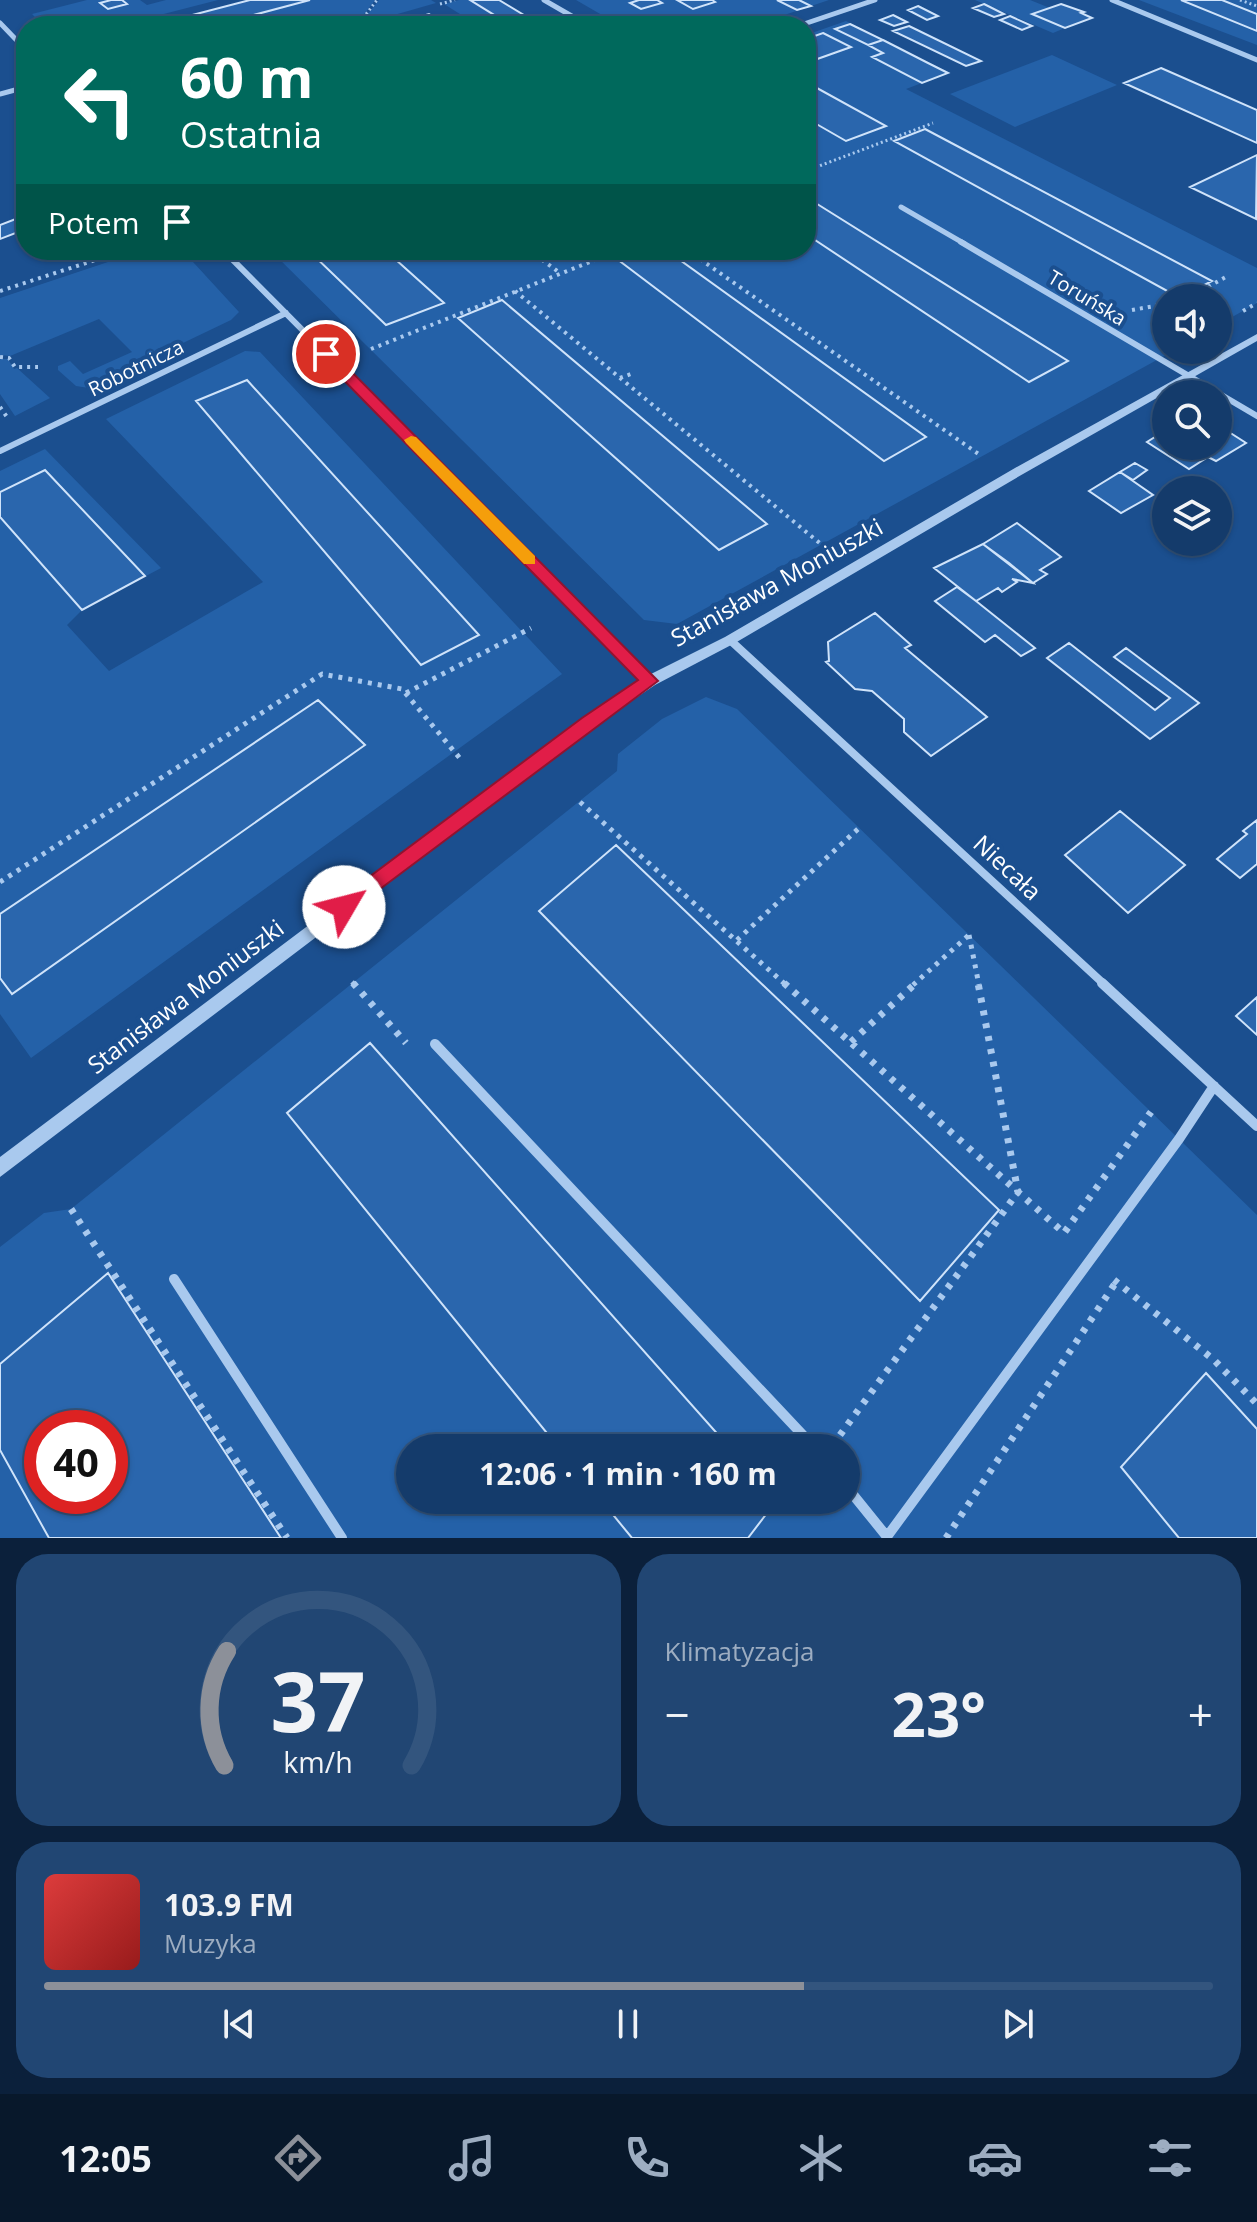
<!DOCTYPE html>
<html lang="pl">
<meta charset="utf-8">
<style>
:root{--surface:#143b6b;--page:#214673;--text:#f1f3f6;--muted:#9dadc1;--line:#33557e;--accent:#8c9099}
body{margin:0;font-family:"Open Sans",sans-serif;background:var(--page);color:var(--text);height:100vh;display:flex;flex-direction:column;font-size:30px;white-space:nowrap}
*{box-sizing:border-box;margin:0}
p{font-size:26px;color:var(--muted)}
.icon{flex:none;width:44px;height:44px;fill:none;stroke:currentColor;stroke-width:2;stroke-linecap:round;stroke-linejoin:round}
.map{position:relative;height:1538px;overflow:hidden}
.drawer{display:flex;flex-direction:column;gap:16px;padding:16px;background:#0b203b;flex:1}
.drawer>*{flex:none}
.banner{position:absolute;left:16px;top:16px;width:800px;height:244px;border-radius:32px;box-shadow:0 2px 6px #0004,0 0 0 2px var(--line);background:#00695c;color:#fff;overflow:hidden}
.buttons{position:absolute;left:1152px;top:284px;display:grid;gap:16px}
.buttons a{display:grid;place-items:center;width:80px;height:80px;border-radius:50%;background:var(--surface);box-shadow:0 2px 6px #0004,0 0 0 2px var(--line);font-size:40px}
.speed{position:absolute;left:24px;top:1410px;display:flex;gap:16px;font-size:40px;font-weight:700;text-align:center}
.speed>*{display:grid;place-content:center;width:104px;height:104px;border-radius:50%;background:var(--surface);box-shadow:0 2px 6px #0004,0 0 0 2px var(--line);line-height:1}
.speed .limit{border:12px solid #d22;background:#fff;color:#111}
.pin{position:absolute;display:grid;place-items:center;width:68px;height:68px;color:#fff;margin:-34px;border:4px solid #fff;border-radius:50%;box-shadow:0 2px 8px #0007}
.me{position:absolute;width:88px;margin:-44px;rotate:53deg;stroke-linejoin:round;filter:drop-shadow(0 0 6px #0008)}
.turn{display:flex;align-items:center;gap:28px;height:168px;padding:0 32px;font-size:36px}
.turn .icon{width:104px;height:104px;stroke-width:2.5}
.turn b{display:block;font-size:56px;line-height:68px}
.then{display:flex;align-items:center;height:76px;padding:0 32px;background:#0003;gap:16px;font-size:30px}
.big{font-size:60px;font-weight:700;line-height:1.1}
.drawer .widget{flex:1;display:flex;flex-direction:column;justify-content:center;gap:12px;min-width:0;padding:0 28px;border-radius:32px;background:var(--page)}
.drawer .dial{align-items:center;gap:0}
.dial svg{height:208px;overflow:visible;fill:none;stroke:var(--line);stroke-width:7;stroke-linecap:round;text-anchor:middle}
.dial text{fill:var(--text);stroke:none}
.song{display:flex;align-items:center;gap:24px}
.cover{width:96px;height:96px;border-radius:12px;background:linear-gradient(135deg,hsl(0 70% 55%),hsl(0 70% 35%))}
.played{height:8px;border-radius:4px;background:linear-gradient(90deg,var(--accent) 65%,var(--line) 65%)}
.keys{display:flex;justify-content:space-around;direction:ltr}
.heat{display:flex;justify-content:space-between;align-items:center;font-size:44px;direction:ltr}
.drawer .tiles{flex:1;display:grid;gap:16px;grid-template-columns:1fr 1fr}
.widget:last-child{grid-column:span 2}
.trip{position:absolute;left:396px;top:1434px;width:464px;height:80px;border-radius:40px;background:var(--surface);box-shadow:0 2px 6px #0004,0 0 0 2px var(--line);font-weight:700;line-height:80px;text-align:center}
.menu{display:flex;height:128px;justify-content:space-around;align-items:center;background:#08182b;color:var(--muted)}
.menu .icon{width:56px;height:56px}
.menu .on{color:var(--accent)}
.menu b{font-size:36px;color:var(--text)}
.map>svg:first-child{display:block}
</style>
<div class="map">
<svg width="1257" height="1538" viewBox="0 0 1257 1538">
<rect width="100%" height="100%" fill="#1b4f8f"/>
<!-- green -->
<path fill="#2461a8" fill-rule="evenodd" d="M 87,0 L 140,0 L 147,5 L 166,0 L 218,0 L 117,26 L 44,26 L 32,14 Z
M 310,0 L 375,0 L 355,26 L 212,26 Z
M 379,0 L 431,0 L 436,3 L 359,25 Z
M 459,0 L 470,0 L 512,26 L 479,26 L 444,4 Z
M 576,0 L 829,0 L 752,26 L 743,21 L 728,26 L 621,26 Z
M 975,0 L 1030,0 L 1050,8 L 1033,15 L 1065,28 L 1053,33 Z
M 1139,0 L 1257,0 L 1257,45 Z
M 846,21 L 948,73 L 906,89 L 1257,268 L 1257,303 L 1218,325 L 1218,298 L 1166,298 L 1166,350 L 1175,350 L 677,624 L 644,620 L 270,250 L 806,250 L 806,35 Z
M 1052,55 L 1117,85 L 1015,127 L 950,94 Z
M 144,250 L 182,250 L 239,312 L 231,320 L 89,388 L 76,386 L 58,370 L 58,366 L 70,361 L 83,374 L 132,352 L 99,319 L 10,356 L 0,355 L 0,298 Z
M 245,351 L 260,352 L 562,674 L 31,1058 L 0,1014 L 0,471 L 45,449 L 161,568 L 82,610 L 67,625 L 109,671 L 263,582 L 106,419 Z
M 0,359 L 8,359 L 14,369 L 17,368 L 50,398 L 15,416 L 0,394 Z
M 706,697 L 737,709 L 1257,1215 L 1257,1538 L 0,1538 L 0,1247 L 44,1213 L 71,1209 L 617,771 L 618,754 L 662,719 ZM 42,1428 L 110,1428 L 110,1496 L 42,1496 ZM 410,1448 L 846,1448 L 846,1500 L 410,1500 Z"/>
<!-- building -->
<path fill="#2a66ad" stroke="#cfe3fa" stroke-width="2" fill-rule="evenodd" d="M 111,0 L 122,0 L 127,4 L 108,9 L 100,3 Z
M 250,0 L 310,0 L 212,26 L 150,26 Z
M 470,0 L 499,0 L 542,26 L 512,26 Z
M 639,0 L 657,0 L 662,3 L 641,9 L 630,3 Z
M 677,0 L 712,0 L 715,2 L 693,9 Z
M 777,0 L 799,0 L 811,6 L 797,10 Z
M 1181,0 L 1222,0 L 1257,14 L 1257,31 Z
M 984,4 L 1004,14 L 994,17 L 973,8 Z
M 1061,4 L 1084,12 L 1081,13 L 1092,18 L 1065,28 L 1032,14 Z
M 918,6 L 938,16 L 927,20 L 908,10 Z
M 429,14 L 448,26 L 385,26 L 401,22 Z
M 893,15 L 907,22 L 894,26 L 880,20 Z
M 1010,16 L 1032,26 L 1022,30 L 1000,20 Z
M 850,24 L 883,40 L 868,45 L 835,29 Z
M 909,26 L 981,61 L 966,66 L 893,31 Z
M 823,33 L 851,47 L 806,63 L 806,39 Z
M 883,40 L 928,63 L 948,73 L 922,83 L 872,57 L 883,53 L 868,45 Z
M 1161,68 L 1257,110 L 1257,143 L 1124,83 Z
M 806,82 L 886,126 L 846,141 L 806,118 Z
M 925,129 L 1212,281 L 1180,298 L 894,141 Z
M 1257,155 L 1256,219 L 1190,187 Z
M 806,197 L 1068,361 L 1029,382 L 806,234 Z
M 26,215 L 26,229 L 0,239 L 0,225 Z
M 308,250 L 385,250 L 444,303 L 386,325 Z
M 541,250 L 578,250 L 554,260 Z
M 627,250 L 666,250 L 926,437 L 884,461 L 613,256 Z
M 502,300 L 767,524 L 719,550 L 458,318 Z
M 247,380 L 479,635 L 421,665 L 196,401 Z
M 1218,425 L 1246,443 L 1216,461 L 1208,457 L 1189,469 L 1147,442 L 1166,430 L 1166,446 L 1218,446 Z
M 1135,463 L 1147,470 L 1133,480 L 1120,472 Z
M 45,470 L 145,576 L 82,610 L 0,517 L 0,492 Z
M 1120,472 L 1153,495 L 1121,513 L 1089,491 Z
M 1017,523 L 1061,557 L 1040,570 L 1047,574 L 1033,583 L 983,544 Z
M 983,544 L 1009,563 L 1033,583 L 1012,579 L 1017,582 L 1002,592 L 998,588 L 976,601 L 934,568 Z
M 957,587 L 976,601 L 1035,648 L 1021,656 L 995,635 L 985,642 L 935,601 Z
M 875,613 L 911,645 L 905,648 L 987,717 L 931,756 L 904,732 L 904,719 L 872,691 L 855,689 L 826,662 L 829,661 L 828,642 Z
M 1069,643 L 1155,710 L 1170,698 L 1114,657 L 1126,648 L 1199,703 L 1150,739 L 1047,658 Z
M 318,700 L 365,745 L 12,994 L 0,978 L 0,914 Z
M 1120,811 L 1185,865 L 1128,913 L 1065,855 Z
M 1257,820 L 1257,864 L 1240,878 L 1217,859 L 1247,834 L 1243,831 Z
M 616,845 L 999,1210 L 920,1301 L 539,911 Z
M 1257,997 L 1257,1035 L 1236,1016 Z
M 370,1043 L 730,1448 L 559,1448 L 287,1113 Z
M 108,1273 L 281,1538 L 49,1538 L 0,1450 L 0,1364 ZM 42,1428 L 110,1428 L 110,1496 L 42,1496 Z
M 1206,1373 L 1257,1429 L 1257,1538 L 1179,1538 L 1121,1467 Z
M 601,1500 L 777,1500 L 748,1538 L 632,1538 Z"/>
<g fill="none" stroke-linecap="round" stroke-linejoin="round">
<!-- path-far3 -->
<path stroke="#a9c9ee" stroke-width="3" stroke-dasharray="2 3" stroke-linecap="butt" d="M 1240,0 L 1257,6
M 440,4 L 455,0
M 357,26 L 377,0
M 461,26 L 466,20
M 806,171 L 933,123"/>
<!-- path-far2 -->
<path stroke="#a9c9ee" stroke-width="4" stroke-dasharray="3 5" stroke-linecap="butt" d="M 529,250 L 560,273
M 687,250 L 980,455
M 698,256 L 711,251
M 0,291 L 126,250
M 515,291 L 822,545
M 1187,298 L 1226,277
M 1132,310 L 1166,304
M 1243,311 L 1257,303
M 371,349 L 620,250
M 0,357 L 9,358 L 15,367 L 38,367
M 620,378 L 631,374
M 0,407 L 7,417"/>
<!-- path-far1 -->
<path stroke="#a9c9ee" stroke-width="5" stroke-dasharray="4 6" stroke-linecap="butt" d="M 406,693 L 531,628
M 580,802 L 786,985
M 0,882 L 322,674 L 402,689 L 463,762
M 969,935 L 979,985
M 737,940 L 859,828
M 352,982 L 355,985
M 913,985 L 969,935"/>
<!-- path -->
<path stroke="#a9c9ee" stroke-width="7" stroke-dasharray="5 8" stroke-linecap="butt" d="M 353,983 L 406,1043
M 784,983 L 1064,1233 L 1151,1112
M 851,1042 L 916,983
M 71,1209 L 287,1538
M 1114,1280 L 1214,1360 L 1257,1404
M 840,1435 L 1018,1192 L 978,983
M 946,1538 L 1116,1282"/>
<!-- minor-far3 -->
<path stroke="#a9c9ee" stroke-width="5" d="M 544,0 L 589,26
M 1112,0 L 1257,60
M 0,23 L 26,50
M 798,26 L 875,0
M 0,94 L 26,87
M 901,207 L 965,244"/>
<!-- minor-far2 -->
<path stroke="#a9c9ee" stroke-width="6" d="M 961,242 L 1257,416
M 223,250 L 535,564
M 0,451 L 286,313"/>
<!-- minor-far1 -->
<path stroke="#a9c9ee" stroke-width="8" d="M 533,562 L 650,681
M 730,640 L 1105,985"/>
<!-- minor -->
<path stroke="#a9c9ee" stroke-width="10" d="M 1102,983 L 1257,1126
M 435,1044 L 815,1448
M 174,1279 L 342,1538
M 846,1486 L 888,1538
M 886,1538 L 1179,1139 L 1214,1086"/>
<!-- tertiary -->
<path fill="#a9c9ee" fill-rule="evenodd" d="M 1257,334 L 1257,341 L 1023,474 L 735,643 L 655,685 L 593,727 L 0,1177 L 0,1157 L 583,719 L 645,677 L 725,637 L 1015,468 Z"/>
</g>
<!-- route -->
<path fill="#e11d48" stroke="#92132f" stroke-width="2" d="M 321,351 L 331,351 L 658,681 L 344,916 L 337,914 L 334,907 L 337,901 L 582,718 L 638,680 L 321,357 Z"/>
<!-- slow -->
<path fill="#f59e0b" d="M 411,436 L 416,437 L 535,556 L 535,564 L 524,564 L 406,443 L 404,440 Z"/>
<g text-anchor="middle" stroke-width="8" stroke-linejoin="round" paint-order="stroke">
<!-- far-street labels -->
<g font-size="20" fill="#fff" stroke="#1b4f8f">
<text transform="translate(1087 298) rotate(31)" y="7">Toruńska</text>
<text transform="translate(136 368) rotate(-26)" y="7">Robotnicza</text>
</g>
<!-- street labels -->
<g font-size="24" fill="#fff" stroke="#1b4f8f">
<text transform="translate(777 583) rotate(-29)" y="8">Stanisława Moniuszki</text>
<text transform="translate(1007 868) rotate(43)" y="8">Niecała</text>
<text transform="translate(186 997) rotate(-37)" y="8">Stanisława Moniuszki</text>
</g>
</g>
</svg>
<div class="buttons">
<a><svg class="icon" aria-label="sound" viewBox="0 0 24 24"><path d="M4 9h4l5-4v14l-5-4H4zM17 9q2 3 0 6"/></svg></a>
<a><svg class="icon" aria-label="search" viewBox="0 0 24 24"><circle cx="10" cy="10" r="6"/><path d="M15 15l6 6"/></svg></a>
<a><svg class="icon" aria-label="layers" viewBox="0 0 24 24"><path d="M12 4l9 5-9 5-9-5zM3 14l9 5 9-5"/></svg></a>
</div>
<div class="speed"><div class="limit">40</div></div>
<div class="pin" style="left:326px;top:354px;background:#d93025"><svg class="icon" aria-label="arrive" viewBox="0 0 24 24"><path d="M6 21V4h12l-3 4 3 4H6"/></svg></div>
<svg class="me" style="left:344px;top:907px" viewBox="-20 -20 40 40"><circle r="19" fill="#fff"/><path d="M0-13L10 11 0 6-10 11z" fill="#e11d48"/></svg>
<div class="trip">12:06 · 1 min · 160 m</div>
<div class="banner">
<div class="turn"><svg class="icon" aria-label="left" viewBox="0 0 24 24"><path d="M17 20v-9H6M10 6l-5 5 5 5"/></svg><div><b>60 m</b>Ostatnia</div></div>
<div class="then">Potem<svg class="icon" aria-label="arrive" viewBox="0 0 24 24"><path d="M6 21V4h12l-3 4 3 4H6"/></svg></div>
</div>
</div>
<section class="drawer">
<div class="tiles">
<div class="widget dial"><svg viewBox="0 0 100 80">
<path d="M14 69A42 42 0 1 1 86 69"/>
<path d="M14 69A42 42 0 0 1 15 25" stroke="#8c9099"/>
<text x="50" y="56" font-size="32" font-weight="700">37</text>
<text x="50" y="72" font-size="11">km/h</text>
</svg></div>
<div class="widget"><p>Klimatyzacja</p>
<div class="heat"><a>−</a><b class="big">23°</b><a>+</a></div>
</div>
<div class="widget">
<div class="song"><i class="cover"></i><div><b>103.9 FM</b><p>Muzyka</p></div></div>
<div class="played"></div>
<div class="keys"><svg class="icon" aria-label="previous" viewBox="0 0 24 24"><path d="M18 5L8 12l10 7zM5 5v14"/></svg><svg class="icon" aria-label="pause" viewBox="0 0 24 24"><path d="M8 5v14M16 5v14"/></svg><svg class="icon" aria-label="next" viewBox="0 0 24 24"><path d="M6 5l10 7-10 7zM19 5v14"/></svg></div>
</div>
</div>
</section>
<nav class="menu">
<b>12:05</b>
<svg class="icon on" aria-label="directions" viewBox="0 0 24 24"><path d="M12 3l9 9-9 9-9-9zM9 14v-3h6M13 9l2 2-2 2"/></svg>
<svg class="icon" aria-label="music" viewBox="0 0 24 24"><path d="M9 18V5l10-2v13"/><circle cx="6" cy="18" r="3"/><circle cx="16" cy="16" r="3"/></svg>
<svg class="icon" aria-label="phone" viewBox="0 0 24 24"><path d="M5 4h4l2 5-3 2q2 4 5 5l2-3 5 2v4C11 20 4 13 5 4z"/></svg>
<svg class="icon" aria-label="climate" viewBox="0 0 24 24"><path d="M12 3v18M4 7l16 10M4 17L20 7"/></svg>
<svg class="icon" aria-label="car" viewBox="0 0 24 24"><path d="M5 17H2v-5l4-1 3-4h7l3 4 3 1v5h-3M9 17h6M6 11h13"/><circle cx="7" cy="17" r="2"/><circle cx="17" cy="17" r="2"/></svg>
<svg class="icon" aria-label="filters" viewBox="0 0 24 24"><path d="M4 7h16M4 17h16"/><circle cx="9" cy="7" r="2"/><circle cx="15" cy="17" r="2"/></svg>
</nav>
